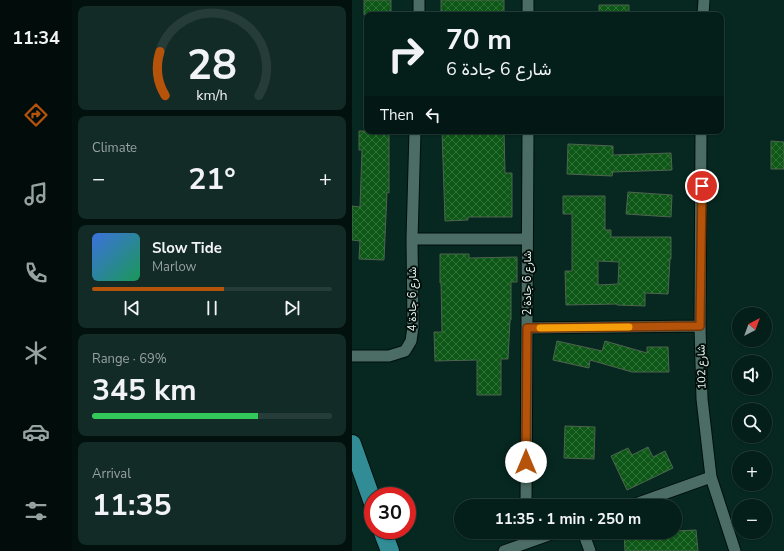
<!DOCTYPE html>
<meta charset="utf-8">
<style>
:root{--surface:#041e19;--page:#122b26;--text:#f1f3f6;--muted:#97a2a2;--line:#253c38;--accent:#b45309}
body{margin:0;font-family:"Nunito Sans",Vazirmatn,sans-serif;background:var(--page);color:var(--text);height:100vh;display:flex;flex-direction:column;font-size:15px;white-space:nowrap}
*{box-sizing:border-box;margin:0}
p{font-size:13px;color:var(--muted)}
.icon{flex:none;width:22px;height:22px;fill:none;stroke:currentColor;stroke-width:2;stroke-linecap:round;stroke-linejoin:round}
.map{position:relative;flex:1;overflow:hidden}
.panel{display:flex;flex-direction:column;gap:6px;padding:6px;background:#02100e;width:280px}
.panel>*{flex:none}
.top-card{position:absolute;left:12px;top:12px;width:360px;height:122px;border-radius:8px;box-shadow:0 1px 3px #0004,0 0 0 1px var(--line);background:#041e19;color:var(--text);overflow:hidden}
.needle{width:26px;rotate:41deg}
.controls{position:absolute;left:380px;top:307px;display:grid;gap:8px}
.controls a{display:grid;place-items:center;width:40px;height:40px;border-radius:50%;background:var(--surface);box-shadow:0 1px 3px #0004,0 0 0 1px var(--line);font-size:20px}
.speed{position:absolute;left:12px;top:487px;display:flex;gap:8px;font-size:20px;font-weight:700;text-align:center}
.speed>*{display:grid;place-content:center;width:52px;height:52px;border-radius:50%;background:var(--surface);box-shadow:0 1px 3px #0004,0 0 0 1px var(--line);line-height:1}
.speed .limit{border:6px solid #d22;background:#fff;color:#111}
.pin{position:absolute;display:grid;place-items:center;width:34px;height:34px;color:#fff;margin:-17px;border:2px solid #fff;border-radius:50%;box-shadow:0 1px 4px #0007}
.me{position:absolute;width:44px;margin:-22px;rotate:0deg;stroke-linejoin:round;filter:drop-shadow(0 0 3px #0008)}
.turn{display:flex;align-items:center;gap:14px;height:84px;padding:0 16px;font-size:18px}
.turn .icon{width:52px;height:52px;stroke-width:2.5}
.turn b{display:block;font-size:28px;line-height:34px}
.then{display:flex;align-items:center;height:38px;padding:0 16px;background:#0003;gap:8px;font-size:15px}
.big{font-size:30px;font-weight:700;line-height:1.1}
.panel .card{flex:1;display:flex;flex-direction:column;justify-content:center;gap:6px;min-width:0;padding:0 14px;border-radius:8px;background:var(--page)}
.panel .dial{align-items:center;gap:0}
.dial svg{height:104px;overflow:visible;fill:none;stroke:var(--line);stroke-width:7;stroke-linecap:round;text-anchor:middle}
.dial text{fill:var(--text);stroke:none}
.song{display:flex;align-items:center;gap:12px}
.cover{width:48px;height:48px;border-radius:6px;background:linear-gradient(135deg,hsl(220 70% 55%),hsl(150 70% 35%))}
.played{height:4px;border-radius:2px;background:linear-gradient(90deg,var(--accent) 55%,var(--line) 55%)}
.keys{display:flex;justify-content:space-around;direction:ltr}
.heat{display:flex;justify-content:space-between;align-items:center;font-size:22px;direction:ltr}
.charge{height:6px;border-radius:3px;background:linear-gradient(90deg,#34c759 69%,var(--line) 0)}
.trip{position:absolute;left:102px;top:499px;width:228px;height:40px;border-radius:20px;background:var(--surface);box-shadow:0 1px 3px #0004,0 0 0 1px var(--line);font-weight:700;line-height:40px;text-align:center}
main{display:flex;flex:1;min-height:0}
.menu{display:flex;flex-direction:column;width:72px;justify-content:space-around;align-items:center;background:#020c0a;color:var(--muted)}
.menu .icon{width:28px;height:28px}
.menu .selected{color:var(--accent)}
.menu b{font-size:18px;color:var(--text)}
.map>svg:first-child{display:block}
</style>
<main>
<nav class="menu">
<b>11:34</b>
<svg class="icon selected" aria-label="directions" viewBox="0 0 24 24"><path d="M12 3l9 9-9 9-9-9zM9 14v-3h6M13 9l2 2-2 2"/></svg>
<svg class="icon" aria-label="music" viewBox="0 0 24 24"><path d="M9 18V5l10-2v13"/><circle cx="6" cy="18" r="3"/><circle cx="16" cy="16" r="3"/></svg>
<svg class="icon" aria-label="phone" viewBox="0 0 24 24"><path d="M5 4h4l2 5-3 2q2 4 5 5l2-3 5 2v4C11 20 4 13 5 4z"/></svg>
<svg class="icon" aria-label="climate" viewBox="0 0 24 24"><path d="M12 3v18M4 7l16 10M4 17L20 7"/></svg>
<svg class="icon" aria-label="car" viewBox="0 0 24 24"><path d="M5 17H2v-5l4-1 3-4h7l3 4 3 1v5h-3M9 17h6M6 11h13"/><circle cx="7" cy="17" r="2"/><circle cx="17" cy="17" r="2"/></svg>
<svg class="icon" aria-label="filters" viewBox="0 0 24 24"><path d="M4 7h16M4 17h16"/><circle cx="9" cy="7" r="2"/><circle cx="15" cy="17" r="2"/></svg>
</nav>
<section class="panel">
<div class="card dial"><svg viewBox="0 0 100 80">
<path d="M14 69A42 42 0 1 1 86 69"/>
<path d="M14 69A42 42 0 0 1 10 35" stroke="#b45309"/>
<text x="50" y="56" font-size="32" font-weight="700">28</text>
<text x="50" y="72" font-size="11">km/h</text>
</svg></div>
<div class="card"><p>Climate</p>
<div class="heat"><a>−</a><b class="big">21°</b><a>+</a></div>
</div>
<div class="card">
<div class="song"><i class="cover"></i><div><b>Slow Tide</b><p>Marlow</p></div></div>
<div class="played"></div>
<div class="keys"><svg class="icon" aria-label="previous" viewBox="0 0 24 24"><path d="M18 5L8 12l10 7zM5 5v14"/></svg><svg class="icon" aria-label="pause" viewBox="0 0 24 24"><path d="M8 5v14M16 5v14"/></svg><svg class="icon" aria-label="next" viewBox="0 0 24 24"><path d="M6 5l10 7-10 7zM19 5v14"/></svg></div>
</div>
<div class="card"><p>Range · 69%</p><b class="big">345 km</b><div class="charge"></div></div>
<div class="card"><p>Arrival</p><b class="big">11:35</b></div>
</section>
<div class="map">
<svg width="432" height="551" viewBox="0 0 432 551">
<defs>
<pattern id="building-cross-hatch" width="8" height="8" patternUnits="userSpaceOnUse"><rect width="8" height="8" fill="#0e5817"/><path d="M0 0l8 8M0 8l8-8" fill="none" stroke="#317139"/></pattern>
</defs>
<rect width="100%" height="100%" fill="#062821"/>
<!-- building -->
<path fill="url(#building-cross-hatch)" stroke="#4f634f" fill-rule="evenodd" d="M 12,0 L 39,0 L 39,15 L 12,15 Z
M 89,0 L 152,0 L 152,15 L 89,15 Z
M 247,5 L 277,5 L 277,15 L 247,15 Z
M 7,131 L 37,131 L 37,193 L 35,192 L 32,260 L 7,259 L 8,241 L 0,240 L 0,206 L 8,207 L 10,150 L 7,150 Z
M 90,131 L 152,131 L 153,173 L 160,173 L 160,217 L 116,217 L 116,220 L 93,221 Z
M 419,141 L 432,142 L 432,169 L 419,169 Z
M 216,144 L 261,146 L 261,155 L 319,153 L 320,170 L 261,172 L 260,176 L 215,174 Z
M 276,192 L 320,195 L 319,217 L 274,214 Z
M 211,196 L 253,196 L 253,230 L 259,230 L 259,237 L 319,237 L 319,259 L 318,259 L 316,294 L 293,293 L 293,306 L 265,305 L 265,304 L 214,305 L 213,271 L 220,271 L 220,214 L 211,214 ZM 246,261 L 267,262 L 266,284 L 246,285 Z
M 88,254 L 117,254 L 117,258 L 165,257 L 165,282 L 159,282 L 159,320 L 158,320 L 156,359 L 149,359 L 149,395 L 125,395 L 125,360 L 83,361 L 82,332 L 90,332 L 89,283 L 88,283 Z
M 205,341 L 250,351 L 253,341 L 295,353 L 295,347 L 316,347 L 317,372 L 280,372 L 238,360 L 237,368 L 201,360 Z
M 213,426 L 243,427 L 242,459 L 212,458 Z
M 296,447 L 301,457 L 313,451 L 321,468 L 275,490 L 259,456 L 276,448 L 280,455 Z
M 344,530 L 346,551 L 273,551 L 272,532 L 323,532 L 323,531 Z"/>
<g fill="none" stroke-linecap="round" stroke-linejoin="round">
<defs>
<path id="minor" d="M 67,15 L 67,0
M 176,15 L 176,0
M 351,15 L 352,0
M 349,131 L 348,326 L 350,399 L 359,477 L 383,551
M 60,239 L 175,239
M 175,328 L 348,326
M 0,356 L 37,356 L 53,351 L 59,341 L 61,327 L 60,239 L 63,131
M 174,506 L 176,131
M 278,506 L 359,477
M 231,532 L 238,551
M 152,551 L 205,532"/>
<path id="primary" d="M 0,444 L 21,503
M 30,530 L 38,551"/>
</defs>
<!-- minor casing -->
<use href="#minor" stroke="#000f0b" stroke-width="13"/>
<!-- primary casing -->
<use href="#primary" stroke="#000f0b" stroke-width="20"/>
<!-- minor -->
<use href="#minor" stroke="#4c6d65" stroke-width="11"/>
<!-- primary -->
<use href="#primary" stroke="#318c95" stroke-width="18"/>
</g>
<g fill="none" stroke-linecap="round" stroke-linejoin="round">
<defs>
<path id="route" d="M 174,462 L 175,328 L 348,326 L 350,186"/>
</defs>
<!-- route casing -->
<use href="#route" stroke="#753606" stroke-width="10"/>
<!-- route -->
<use href="#route" stroke="#b45309" stroke-width="7"/>
<!-- slow -->
<path stroke="#f59e0b" stroke-width="7" d="M 188,328 L 277,327"/>
</g>
<g text-anchor="middle" stroke-width="4" stroke-linejoin="round" paint-order="stroke">
<!-- street labels -->
<g font-size="11" fill="#e5f7f2" stroke="#030e0b">
<text transform="translate(175 283) rotate(-90)" y="4">شارع 6 جادة 2</text>
<text transform="translate(60 299) rotate(-90)" y="4">شارع 6 جادة 4</text>
<text transform="translate(349 367) rotate(-91)" y="4">شارع 102</text>
</g>
</g>
</svg>
<div class="controls">
<a><svg class="needle" viewBox="-14 -14 28 28"><path d="M0-13l5 13h-10z" fill="#e53935"/><path d="M0 13l5-13h-10z" fill="#97a2a2"/></svg></a>
<a><svg class="icon" aria-label="sound" viewBox="0 0 24 24"><path d="M4 9h4l5-4v14l-5-4H4zM17 9q2 3 0 6"/></svg></a>
<a><svg class="icon" aria-label="search" viewBox="0 0 24 24"><circle cx="10" cy="10" r="6"/><path d="M15 15l6 6"/></svg></a>
<a>+</a>
<a>−</a>
</div>
<div class="speed"><div class="limit">30</div></div>
<div class="pin" style="left:350px;top:186px;background:#d93025"><svg class="icon" aria-label="arrive" viewBox="0 0 24 24"><path d="M6 21V4h12l-3 4 3 4H6"/></svg></div>
<svg class="me" style="left:174px;top:462px" viewBox="-20 -20 40 40"><circle r="19" fill="#fff"/><path d="M0-13L10 11 0 6-10 11z" fill="#b45309"/></svg>
<div class="trip">11:35 · 1 min · 250 m</div>
<div class="top-card">
<div class="turn"><svg class="icon" aria-label="right" viewBox="0 0 24 24"><path d="M7 20v-9h11M14 6l5 5-5 5"/></svg><div><b>70 m</b>شارع 6 جادة 6</div></div>
<div class="then">Then<svg class="icon" aria-label="left" viewBox="0 0 24 24"><path d="M17 20v-9H6M10 6l-5 5 5 5"/></svg></div>
</div>
</div>
</main>
